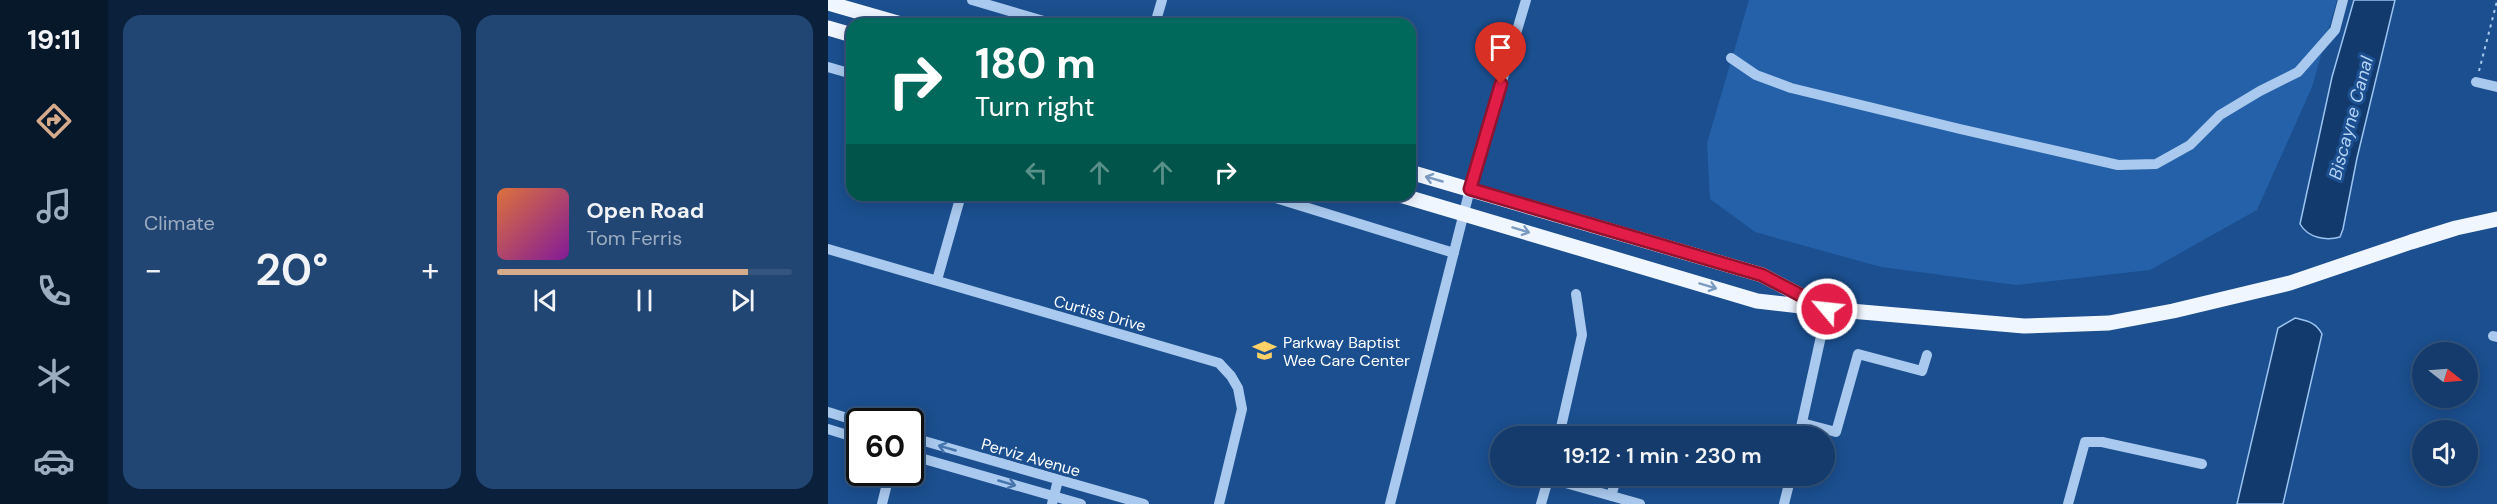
<!DOCTYPE html>
<meta charset="utf-8">
<style>
:root{--surface:#143b6b;--page:#214673;--text:#f1f3f6;--muted:#9dadc1;--line:#33557e;--accent:#d6ab8b}
body{margin:0;font-family:"DM Sans",sans-serif;background:var(--page);color:var(--text);height:100vh;display:flex;flex-direction:column;font-size:22px;white-space:nowrap}
*{box-sizing:border-box;margin:0}
p{font-size:20px;color:var(--muted)}
.icon{flex:none;width:33px;height:33px;fill:none;stroke:currentColor;stroke-width:2;stroke-linecap:round;stroke-linejoin:round}
.map{position:relative;flex:1;overflow:hidden}
.sheet{display:flex;flex-direction:column;gap:15px;padding:15px;background:#0b203b;width:720px}
.sheet>*{flex:none}
.hud{position:absolute;left:18px;top:18px;width:570px;height:183px;border-radius:18px;box-shadow:0 3px 15px #0003,0 0 0 2px var(--line);background:#00695c;color:#fff;overflow:hidden}
.needle{width:39px;rotate:107deg}
.tools{position:absolute;left:1584px;top:342px;display:grid;gap:12px}
.tools a{display:grid;place-items:center;width:66px;height:66px;border-radius:50%;background:var(--surface);box-shadow:0 3px 15px #0003,0 0 0 2px var(--line);font-size:30px}
.speed{position:absolute;left:18px;top:408px;display:flex;gap:12px;font-size:30px;font-weight:700;text-align:center}
.speed>*{display:grid;place-content:center;width:78px;height:78px;border-radius:50%;background:var(--surface);box-shadow:0 3px 15px #0003,0 0 0 2px var(--line);line-height:1}
.speed .limit{border:3px solid #111;border-radius:9px;background:#fff;color:#111}
.pin{position:absolute;display:grid;place-items:center;width:51px;height:51px;color:#fff;margin:-62px -26px;border-radius:50% 50% 50% 0;rotate:-45deg;box-shadow:0 0 6px #0007}
.pin .icon{rotate:45deg}
.me{position:absolute;width:66px;margin:-33px;rotate:298deg;stroke-linejoin:round;filter:drop-shadow(0 0 4px #0008)}
.turn{display:flex;align-items:center;gap:21px;height:126px;padding:0 30px;font-size:27px}
.turn .icon{width:78px;height:78px;stroke-width:2.5}
.turn b{display:block;font-size:42px;line-height:51px}
.lanes{display:flex;align-items:center;height:57px;padding:0 30px;background:#0003;justify-content:center;gap:30px;direction:ltr}
.lanes .off{opacity:.35}
.big{font-size:45px;font-weight:600;line-height:1.1}
.sheet .tile{flex:1;display:flex;flex-direction:column;justify-content:center;gap:9px;min-width:0;padding:0 21px;border-radius:18px;background:var(--page)}
.song{display:flex;align-items:center;gap:18px}
.cover{width:72px;height:72px;border-radius:9px;background:linear-gradient(135deg,hsl(20 70% 55%),hsl(290 70% 35%))}
.played{height:6px;border-radius:3px;background:linear-gradient(90deg,var(--accent) 85%,var(--line) 85%)}
.keys{display:flex;justify-content:space-around;direction:ltr}
.heat{display:flex;justify-content:space-between;align-items:center;font-size:33px;direction:ltr}
.sheet .tiles{flex:1;display:grid;gap:15px;grid-template-columns:repeat(2,1fr)}
.trip{position:absolute;left:662px;top:426px;width:345px;height:60px;border-radius:30px;background:var(--surface);box-shadow:0 3px 15px #0003,0 0 0 2px var(--line);font-weight:600;line-height:60px;text-align:center}
main{display:flex;flex:1;min-height:0}
.tabs{display:flex;flex-direction:column;width:108px;justify-content:space-around;align-items:center;background:#08182b;color:var(--muted)}
.tabs .icon{width:42px;height:42px}
.tabs .active{color:var(--accent)}
.tabs b{font-size:27px;color:var(--text)}
.map>svg:first-child{display:block}
</style>
<main>
<nav class="tabs">
<b>19:11</b>
<svg class="icon active" aria-label="directions" viewBox="0 0 24 24"><path d="M12 3l9 9-9 9-9-9zM9 14v-3h6M13 9l2 2-2 2"/></svg>
<svg class="icon" aria-label="music" viewBox="0 0 24 24"><path d="M9 18V5l10-2v13"/><circle cx="6" cy="18" r="3"/><circle cx="16" cy="16" r="3"/></svg>
<svg class="icon" aria-label="phone" viewBox="0 0 24 24"><path d="M5 4h4l2 5-3 2q2 4 5 5l2-3 5 2v4C11 20 4 13 5 4z"/></svg>
<svg class="icon" aria-label="climate" viewBox="0 0 24 24"><path d="M12 3v18M4 7l16 10M4 17L20 7"/></svg>
<svg class="icon" aria-label="car" viewBox="0 0 24 24"><path d="M5 17H2v-5l4-1 3-4h7l3 4 3 1v5h-3M9 17h6M6 11h13"/><circle cx="7" cy="17" r="2"/><circle cx="17" cy="17" r="2"/></svg>
</nav>
<section class="sheet">
<div class="tiles">
<div class="tile"><p>Climate</p>
<div class="heat"><a>−</a><b class="big">20°</b><a>+</a></div>
</div>
<div class="tile">
<div class="song"><i class="cover"></i><div><b>Open Road</b><p>Tom Ferris</p></div></div>
<div class="played"></div>
<div class="keys"><svg class="icon" aria-label="previous" viewBox="0 0 24 24"><path d="M18 5L8 12l10 7zM5 5v14"/></svg><svg class="icon" aria-label="pause" viewBox="0 0 24 24"><path d="M8 5v14M16 5v14"/></svg><svg class="icon" aria-label="next" viewBox="0 0 24 24"><path d="M6 5l10 7-10 7zM19 5v14"/></svg></div>
</div>
</div>
</section>
<div class="map">
<svg width="1669" height="504" viewBox="0 0 1669 504">
<rect width="100%" height="100%" fill="#1b4f8f"/>
<!-- green -->
<path fill="#2461a8" d="M 921,0 L 1509,0 L 1484,87 L 1429,210 L 1322,270 L 1188,285 L 1053,267 L 927,232 L 882,199 L 879,143 Z"/>
<!-- water -->
<path fill="#123a6d" stroke="#9cc4f0" stroke-width="1.5" d="M 1526,0 L 1567,0 L 1529,158 L 1515,229 L 1512,237 C 1498,241 1480,238 1472,224 L 1504,77 Z
M 1467,318 C 1479,321 1488,322 1494,334 L 1455,504 L 1409,504 L 1450,328 Z"/>
<g fill="none" stroke-linecap="round" stroke-linejoin="round">
<!-- path -->
<path stroke="#a9c9ee" stroke-width="2" stroke-dasharray="3 4.5" stroke-linecap="butt" d="M 1651,71 L 1669,1"/>
<!-- minor -->
<path stroke="#a9c9ee" stroke-width="10" d="M 144,0 L 226,24
M 327,24 L 334,0
M 903,58 L 928,75 L 963,88 L 1132,129 L 1290,165 L 1328,164 L 1362,145 L 1392,115 L 1432,91 L 1470,72 L 1507,30 L 1515,0
M 0,67 L 24,74
M 1648,82 L 1669,87
M 438,195 L 626,253
M 0,249 L 391,363 L 403,376 L 410,388 L 414,409 L 391,504
M 109,280 L 133,195
M 1665,336 L 1669,337
M 0,412 L 32,422
M 974,423 L 1008,432 L 1030,354 L 1094,371 L 1099,355
M 0,429 L 32,439
M 731,436 L 754,335 L 748,294
M 971,436 L 999,309
M 82,437 L 316,504
M 82,455 L 253,504
M 857,476 L 878,482
M 720,478 L 812,504
M 783,496 L 789,476
M 54,504 L 62,472
M 224,504 L 230,480
M 562,504 L 642,189 L 698,0
M 713,504 L 721,476
M 956,504 L 963,476
M 1240,504 L 1257,442 L 1274,442 L 1374,464"/>
<!-- major -->
<path stroke="#f0f6ff" stroke-width="15" d="M 0,3 L 73,24
M 0,28 L 24,35
M 582,172 L 934,275 L 991,305
M 572,195 L 929,301 L 999,309 L 1196,326 L 1281,323 L 1345,311 L 1462,283 L 1583,242 L 1628,228 L 1669,219"/>
</g>
<!-- one-way arrows -->
<defs><path id="oneway-shaft" d="M-6 0H5M1.5-3L5.5 0L1.5 3" fill="none" stroke-width="1.6" stroke-linecap="round" stroke-linejoin="round" transform="scale(1.5)"/></defs>
<g stroke="#7b9ac1">
<use href="#oneway-shaft" transform="translate(606 179) rotate(-164)"/>
<use href="#oneway-shaft" transform="translate(693 230) rotate(17)"/>
<use href="#oneway-shaft" transform="translate(880 286) rotate(17)"/>
</g>
<g stroke="#4674ac">
<use href="#oneway-shaft" transform="translate(119 448) rotate(-164)"/>
<use href="#oneway-shaft" transform="translate(179 483) rotate(16)"/>
</g>
<g fill="none" stroke-linecap="round" stroke-linejoin="round">
<defs>
<path id="route" d="M 673,84 L 642,189 L 934,275 L 999,309"/>
</defs>
<!-- route casing -->
<use href="#route" stroke="#92132f" stroke-width="15"/>
<!-- route -->
<use href="#route" stroke="#e11d48" stroke-width="10"/>
</g>
<!-- icons -->
<defs>
<symbol id="school-bare" viewBox="-9 -9 18 18"><path d="M0-5L7-2L0 1L-7-2ZM-4 1L0 2.5L4 1V4Q0 6-4 4Z" fill="#ffd166" stroke="#1b4f8f" stroke-width="2.5" paint-order="stroke"/></symbol>
</defs>
<g fill-rule="evenodd">
<use href="#school-bare" x="420" y="334" width="33" height="33"/>
</g>
<g text-anchor="middle" stroke-width="6" stroke-linejoin="round" paint-order="stroke">
<!-- street labels -->
<g font-size="16" fill="#fff" stroke="#1b4f8f">
<text transform="translate(272 313) rotate(16)" y="6">Curtiss Drive</text>
<text transform="translate(203 457) rotate(16)" y="6">Perviz Avenue</text>
</g>
<!-- poi labels -->
<g font-size="16" fill="#fff" stroke="#1b4f8f" text-anchor="start">
<text x="455" y="348">Parkway Baptist<tspan x="455" dy="18">Wee Care Center</tspan></text>
</g>
<!-- water labels -->
<g font-size="18" font-style="italic" fill="#b5d3f5" stroke="#1b4f8f">
<text transform="translate(1523 118) rotate(-75)" y="6">Biscayne Canal</text>
</g>
</g>
</svg>
<div class="tools">
<a><svg class="needle" viewBox="-14 -14 28 28"><path d="M0-13l5 13h-10z" fill="#e53935"/><path d="M0 13l5-13h-10z" fill="#9dadc1"/></svg></a>
<a><svg class="icon" aria-label="sound" viewBox="0 0 24 24"><path d="M4 9h4l5-4v14l-5-4H4zM17 9q2 3 0 6"/></svg></a>
</div>
<div class="speed"><div class="limit">60</div></div>
<div class="pin" style="left:673px;top:84px;background:#d93025"><svg class="icon" aria-label="arrive" viewBox="0 0 24 24"><path d="M6 21V4h12l-3 4 3 4H6"/></svg></div>
<svg class="me" style="left:999px;top:309px" viewBox="-20 -20 40 40"><circle r="17" fill="#e11d48" stroke="#fff" stroke-width="3"/><path d="M0-11L8 9 0 5-8 9z" fill="#fff"/></svg>
<div class="trip">19:12 · 1 min · 230 m</div>
<div class="hud">
<div class="turn"><svg class="icon" aria-label="right" viewBox="0 0 24 24"><path d="M7 20v-9h11M14 6l5 5-5 5"/></svg><div><b>180 m</b>Turn right</div></div>
<div class="lanes"><svg class="icon off" aria-label="left" viewBox="0 0 24 24"><path d="M17 20v-9H6M10 6l-5 5 5 5"/></svg><svg class="icon off" aria-label="ahead" viewBox="0 0 24 24"><path d="M12 20V5M6 11l6-6 6 6"/></svg><svg class="icon off" aria-label="ahead" viewBox="0 0 24 24"><path d="M12 20V5M6 11l6-6 6 6"/></svg><svg class="icon" aria-label="right" viewBox="0 0 24 24"><path d="M7 20v-9h11M14 6l5 5-5 5"/></svg></div>
</div>
</div>
</main>
